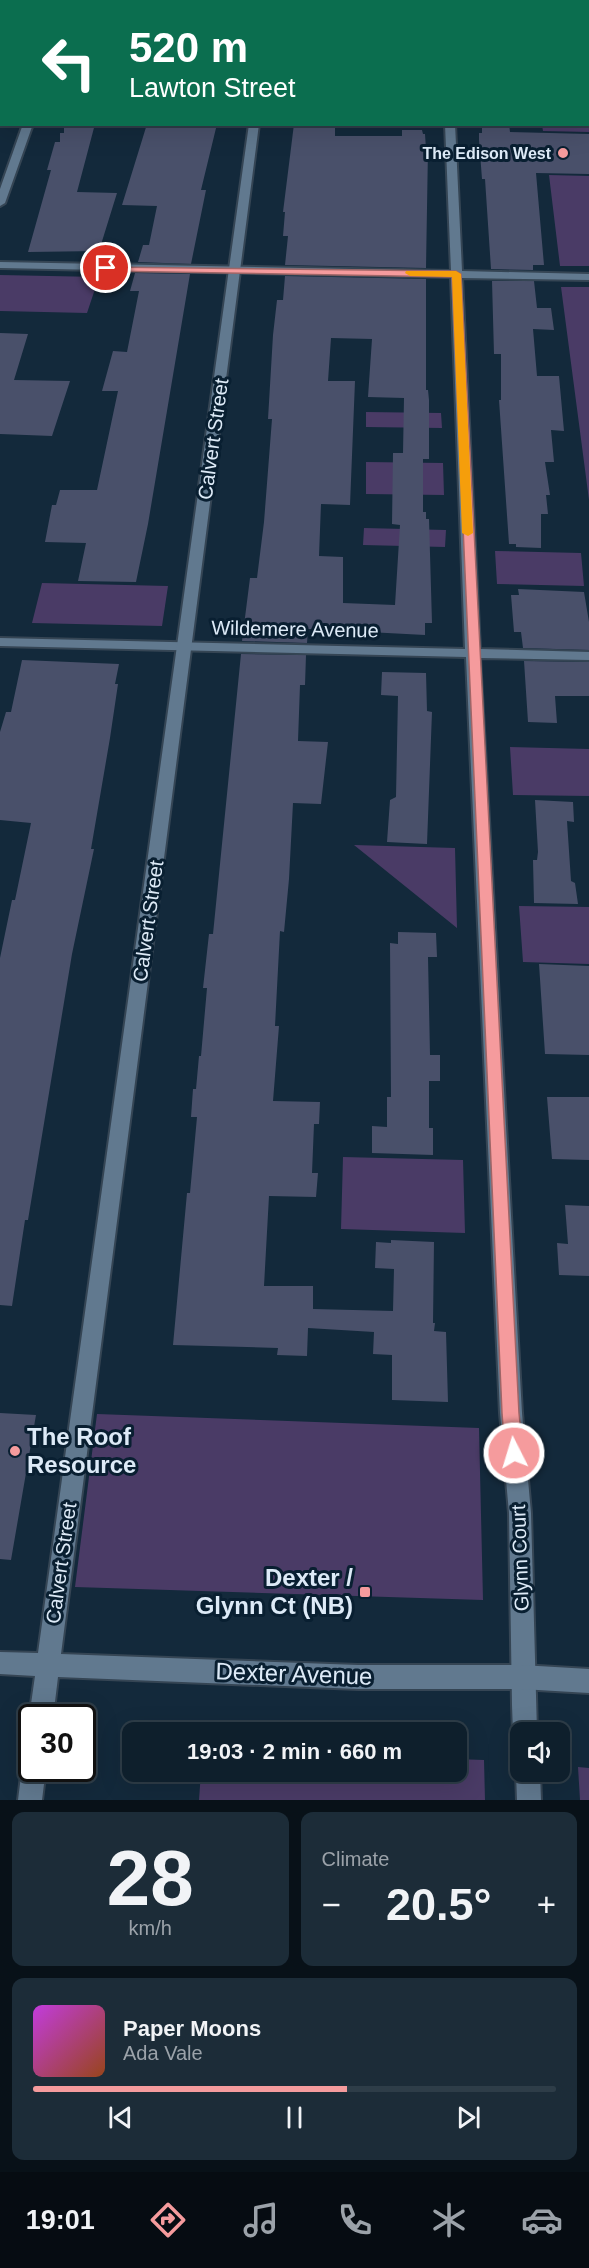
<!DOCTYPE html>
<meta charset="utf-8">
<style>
:root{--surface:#0e1f2c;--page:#1c2c38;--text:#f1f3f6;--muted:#9ba2a9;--line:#2e3d48;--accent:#f59b9d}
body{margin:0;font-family:Helvetica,sans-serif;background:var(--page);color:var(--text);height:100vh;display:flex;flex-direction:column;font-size:22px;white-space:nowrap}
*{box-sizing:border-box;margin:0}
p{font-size:20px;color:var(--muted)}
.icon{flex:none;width:33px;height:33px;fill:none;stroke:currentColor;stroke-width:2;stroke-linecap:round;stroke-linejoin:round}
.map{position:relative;height:1800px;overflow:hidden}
.side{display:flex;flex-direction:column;gap:12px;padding:12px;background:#081118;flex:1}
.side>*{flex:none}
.hud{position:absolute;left:0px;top:0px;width:590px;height:126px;box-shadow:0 6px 24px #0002,0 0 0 2px var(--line);background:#0b6e4f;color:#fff;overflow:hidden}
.buttons{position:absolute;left:510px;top:1722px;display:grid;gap:12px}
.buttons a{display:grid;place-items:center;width:60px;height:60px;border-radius:12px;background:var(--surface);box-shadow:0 6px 24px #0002,0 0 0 2px var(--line);font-size:30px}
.speed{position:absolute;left:18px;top:1704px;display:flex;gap:12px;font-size:30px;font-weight:700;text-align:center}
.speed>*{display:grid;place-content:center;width:78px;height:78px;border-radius:50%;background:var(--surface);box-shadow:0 6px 24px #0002,0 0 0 2px var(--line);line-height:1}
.speed .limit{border:3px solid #111;border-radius:9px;background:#fff;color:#111}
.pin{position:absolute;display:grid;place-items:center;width:51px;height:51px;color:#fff;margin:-26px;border:3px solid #fff;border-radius:50%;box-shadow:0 2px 6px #0007}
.me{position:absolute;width:66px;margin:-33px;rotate:355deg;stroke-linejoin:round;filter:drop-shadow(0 0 4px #0008)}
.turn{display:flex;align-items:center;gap:21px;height:126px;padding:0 30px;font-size:27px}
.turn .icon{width:78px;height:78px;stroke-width:2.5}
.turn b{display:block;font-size:42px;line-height:51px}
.big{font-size:45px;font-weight:800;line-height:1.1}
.side .widget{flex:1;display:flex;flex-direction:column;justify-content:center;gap:9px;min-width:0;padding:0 21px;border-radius:12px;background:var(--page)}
.side .dial{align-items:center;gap:0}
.dial b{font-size:78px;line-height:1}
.song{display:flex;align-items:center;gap:18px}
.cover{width:72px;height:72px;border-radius:9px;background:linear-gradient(135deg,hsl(290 70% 55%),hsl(20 70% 35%))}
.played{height:6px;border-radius:3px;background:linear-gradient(90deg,var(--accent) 60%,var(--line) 60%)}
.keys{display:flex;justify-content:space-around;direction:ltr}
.heat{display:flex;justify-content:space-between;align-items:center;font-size:33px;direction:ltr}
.side .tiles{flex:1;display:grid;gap:12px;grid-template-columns:1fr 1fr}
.widget:last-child{grid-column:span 2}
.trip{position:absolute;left:122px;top:1722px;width:345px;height:60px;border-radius:12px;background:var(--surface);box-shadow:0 6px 24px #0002,0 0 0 2px var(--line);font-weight:800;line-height:60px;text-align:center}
.tabs{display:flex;height:96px;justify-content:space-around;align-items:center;background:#060c12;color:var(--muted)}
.tabs .icon{width:42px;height:42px}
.tabs .selected{color:var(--accent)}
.tabs b{font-size:27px;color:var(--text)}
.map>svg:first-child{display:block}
</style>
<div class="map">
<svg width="589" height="1800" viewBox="0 0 589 1800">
<rect width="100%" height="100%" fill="#13293b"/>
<!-- green -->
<path fill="#4a3b66" d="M 588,68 L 589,132 L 543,131 L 542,125 L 588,124 Z
M 549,175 L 589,176 L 589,266 L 560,266 Z
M 0,275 L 99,277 L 87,313 L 0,311 Z
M 561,287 L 589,287 L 589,500 Z
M 366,412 L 441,413 L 442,428 L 366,427 Z
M 366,462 L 443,463 L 444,495 L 366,494 Z
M 364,528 L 446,530 L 445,547 L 363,545 Z
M 495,551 L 581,553 L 584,586 L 497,584 Z
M 42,583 L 168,586 L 162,626 L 32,623 Z
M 510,747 L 589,749 L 589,796 L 513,795 Z
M 354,845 L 455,848 L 457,928 Z
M 519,906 L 589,907 L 589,964 L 523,962 Z
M 343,1157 L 463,1160 L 465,1233 L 341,1229 Z
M 97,1414 L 479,1428 L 483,1600 L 75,1587 Z
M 456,1759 L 484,1760 L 485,1800 L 199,1800 L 201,1772 L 456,1772 Z
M 578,1767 L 589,1768 L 589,1800 L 580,1800 Z"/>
<!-- building -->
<path fill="#49506a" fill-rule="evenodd" d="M 64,124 L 95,124 L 77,192 L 117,193 L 99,251 L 28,252 L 51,170 L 47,170 L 55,142 L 60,142 L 60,133 L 64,133 Z
M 147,124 L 217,124 L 201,190 L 206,190 L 191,264 L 138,262 L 143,245 L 149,245 L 157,206 L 122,205 Z
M 294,124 L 335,124 L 335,136 L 402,136 L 402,130 L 422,130 L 423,134 L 425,134 L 426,149 L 428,149 L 426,268 L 285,265 L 288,236 L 283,236 L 285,212 L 283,212 Z
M 482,124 L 509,124 L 510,132 L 589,134 L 589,174 L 536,173 L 544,265 L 533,265 L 533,270 L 491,269 L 485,179 L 482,179 L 479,140 L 479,133 L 482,133 Z
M 135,273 L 190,274 L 148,524 L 136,582 L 78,581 L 86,543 L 45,542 L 52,505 L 56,505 L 60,490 L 97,490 L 118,391 L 102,391 L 113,351 L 127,352 L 139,291 L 130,291 Z
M 285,276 L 426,279 L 426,390 L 428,390 L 429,400 L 429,459 L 423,459 L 423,512 L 426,512 L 426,519 L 429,519 L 432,623 L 425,623 L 425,635 L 311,629 L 308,629 L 307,643 L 242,641 L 250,578 L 257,578 L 264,522 L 272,419 L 268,419 L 273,335 L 277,300 L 283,300 ZM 331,338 L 372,339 L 368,397 L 404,398 L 403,453 L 393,453 L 392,524 L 400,525 L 395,605 L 343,603 L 343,557 L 319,556 L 321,504 L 350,505 L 355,381 L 328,381 Z
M 492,281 L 534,281 L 537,308 L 551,308 L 554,330 L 533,329 L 537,376 L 559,376 L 564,431 L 551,430 L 554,462 L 545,462 L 550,495 L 546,495 L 548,514 L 541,514 L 541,548 L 516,547 L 516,544 L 509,544 L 499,400 L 501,400 L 501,354 L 494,354 Z
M 0,333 L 28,334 L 14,380 L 70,381 L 52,436 L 0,434 Z
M 518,589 L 584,592 L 589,622 L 589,650 L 523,648 L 521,632 L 514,632 L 511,595 L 519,595 Z
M 241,654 L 306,655 L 305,685 L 300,685 L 298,741 L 328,742 L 321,804 L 293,803 L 289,879 L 284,932 L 280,931 L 275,1026 L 279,1026 L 273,1101 L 320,1102 L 319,1124 L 314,1124 L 312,1173 L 318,1173 L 316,1197 L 269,1196 L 264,1286 L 313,1286 L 313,1309 L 393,1311 L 394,1269 L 375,1268 L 376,1242 L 391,1243 L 391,1240 L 434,1242 L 433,1323 L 435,1323 L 434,1331 L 446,1332 L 448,1402 L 392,1400 L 392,1355 L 373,1354 L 374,1332 L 308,1328 L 307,1356 L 277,1355 L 278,1348 L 173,1345 L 187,1193 L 190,1193 L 197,1117 L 191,1117 L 193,1089 L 196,1089 L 199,1056 L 201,1056 L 207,988 L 203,988 L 209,934 L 213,934 Z
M 22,660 L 119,664 L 115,684 L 118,684 L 110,738 L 91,849 L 94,849 L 72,954 L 28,1220 L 25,1220 L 12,1306 L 0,1305 L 0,958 L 12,900 L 15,900 L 31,823 L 0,820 L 0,732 L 6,712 L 11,712 Z
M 524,661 L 589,662 L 589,696 L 555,696 L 557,723 L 528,722 Z
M 382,672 L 426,673 L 427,711 L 432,712 L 427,844 L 387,842 L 390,800 L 396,797 L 398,696 L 381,695 Z
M 535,800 L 573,802 L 574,822 L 567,821 L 571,881 L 575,883 L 578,904 L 534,903 L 533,860 L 537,860 L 538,852 Z
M 398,932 L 436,933 L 437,957 L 428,957 L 430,1055 L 440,1055 L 440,1081 L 429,1081 L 429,1128 L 433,1128 L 433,1155 L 372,1153 L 372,1126 L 387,1127 L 387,1097 L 391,1097 L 390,943 L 398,944 Z
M 539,964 L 589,966 L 589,1055 L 545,1054 Z
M 547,1097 L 589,1097 L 589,1160 L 552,1159 Z
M 565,1205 L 589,1206 L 589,1276 L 559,1275 L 557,1243 L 568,1244 Z
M 0,1413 L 36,1415 L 11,1560 L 0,1559 Z"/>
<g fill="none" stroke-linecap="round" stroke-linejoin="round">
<defs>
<path id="minor" d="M 467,0 L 475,0 L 475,2 L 467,2 Z
M 23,124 L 33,124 L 5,203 L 0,206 L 0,189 Z
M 445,124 L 455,124 L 462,271 L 589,274 L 589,280 L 462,278 L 480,649 L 589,652 L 589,660 L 480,658 L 522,1413 L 531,1513 L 537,1732 L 520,1732 L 520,1742 L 517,1740 L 513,1732 L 512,1705 L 509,1513 L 500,1413 L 466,657 L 0,646 L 0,638 L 465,649 L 451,277 L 0,268 L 0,262 L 451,271 Z
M 519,1763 L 520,1772 L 540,1772 L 541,1800 L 517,1800 L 516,1772 Z"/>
<path id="tertiary" d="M 272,0 L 280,0 L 280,2 L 272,2 Z
M 0,19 L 2,19 L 2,25 L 0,25 Z
M 588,32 L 589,32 L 589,38 L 588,38 Z
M 249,124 L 259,124 L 61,1654 L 358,1665 L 521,1665 L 589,1669 L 589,1693 L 521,1689 L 358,1689 L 58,1677 L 53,1718 L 32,1718 L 32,1724 L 29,1718 L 35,1676 L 0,1674 L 0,1652 L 38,1653 Z
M 32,1757 L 32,1768 L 46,1768 L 42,1800 L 18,1800 L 22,1768 L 25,1759 Z"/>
</defs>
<!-- minor casing -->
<use href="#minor" stroke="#354554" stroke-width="4"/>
<!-- tertiary casing -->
<use href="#tertiary" stroke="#354554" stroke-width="4"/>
<!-- minor -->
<use href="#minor" fill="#61798f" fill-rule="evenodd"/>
<!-- tertiary -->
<use href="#tertiary" fill="#61798f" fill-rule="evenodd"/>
</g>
<!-- route -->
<path fill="#f59b9d" stroke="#9f6566" stroke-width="1.5" d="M 103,267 L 456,271 L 461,274 L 519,1413 L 523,1453 L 520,1458 L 514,1461 L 508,1458 L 505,1453 L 502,1413 L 452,277 L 106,271 L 103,270 Z"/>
<!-- slow -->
<path fill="#f59e0b" d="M 406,271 L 456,271 L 461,274 L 473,533 L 468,536 L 462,533 L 452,277 L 410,276 L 405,273 Z"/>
<!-- markers -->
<g fill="#f59b9d" stroke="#091f31" stroke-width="2">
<circle cx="563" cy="153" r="6"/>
<circle cx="15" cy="1451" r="6"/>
<rect x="359" y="1586" width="12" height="12" rx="3"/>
</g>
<g text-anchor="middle" stroke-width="6" stroke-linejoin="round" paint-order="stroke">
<!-- far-poi labels -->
<g font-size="16" font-weight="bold" fill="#ddeaf7" stroke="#091f31" text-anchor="end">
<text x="551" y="159">The Edison West</text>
</g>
<!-- street labels -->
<g font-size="20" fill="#ddeaf7" stroke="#091f31">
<text transform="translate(213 439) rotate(-82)" y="7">Calvert Street</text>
<text transform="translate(295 629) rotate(1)" y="7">Wildemere Avenue</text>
<text transform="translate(148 921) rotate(-82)" y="7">Calvert Street</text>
<text transform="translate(520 1558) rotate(-92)" y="7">Glynn Court</text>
<text transform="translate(61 1563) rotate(-82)" y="7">Calvert Street</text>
</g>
<!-- near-poi labels -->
<g font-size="24" font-weight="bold" fill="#ddeaf7" stroke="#091f31" text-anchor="start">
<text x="27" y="1445">The Roof<tspan x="27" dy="28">Resource</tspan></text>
<text x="353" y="1586" text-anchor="end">Dexter /<tspan x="353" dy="28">Glynn Ct (NB)</tspan></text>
</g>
<!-- near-street labels -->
<g font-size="24" fill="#ddeaf7" stroke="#091f31">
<text transform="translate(294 1674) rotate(2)" y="8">Dexter Avenue</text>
</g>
</g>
</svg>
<div class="buttons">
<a><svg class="icon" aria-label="sound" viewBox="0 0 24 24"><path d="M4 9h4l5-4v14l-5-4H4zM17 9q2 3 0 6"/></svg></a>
</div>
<div class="speed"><div class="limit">30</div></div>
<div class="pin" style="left:106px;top:268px;background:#d93025"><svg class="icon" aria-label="arrive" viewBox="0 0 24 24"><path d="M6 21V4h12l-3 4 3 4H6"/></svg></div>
<svg class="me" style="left:514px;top:1453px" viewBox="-20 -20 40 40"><circle r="17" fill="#f59b9d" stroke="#fff" stroke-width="3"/><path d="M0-11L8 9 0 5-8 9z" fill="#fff"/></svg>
<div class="trip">19:03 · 2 min · 660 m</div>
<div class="hud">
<div class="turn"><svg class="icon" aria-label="left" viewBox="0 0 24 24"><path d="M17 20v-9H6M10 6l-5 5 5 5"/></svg><div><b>520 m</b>Lawton Street</div></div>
</div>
</div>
<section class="side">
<div class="tiles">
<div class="widget dial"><b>28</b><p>km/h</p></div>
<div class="widget"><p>Climate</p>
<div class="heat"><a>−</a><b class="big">20.5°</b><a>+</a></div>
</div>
<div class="widget">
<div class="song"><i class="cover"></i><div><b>Paper Moons</b><p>Ada Vale</p></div></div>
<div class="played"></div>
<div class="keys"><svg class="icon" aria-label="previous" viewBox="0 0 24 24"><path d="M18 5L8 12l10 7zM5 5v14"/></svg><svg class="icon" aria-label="pause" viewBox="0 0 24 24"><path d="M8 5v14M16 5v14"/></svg><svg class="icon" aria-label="next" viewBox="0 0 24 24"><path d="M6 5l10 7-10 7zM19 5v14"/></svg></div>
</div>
</div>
</section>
<nav class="tabs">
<b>19:01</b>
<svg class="icon selected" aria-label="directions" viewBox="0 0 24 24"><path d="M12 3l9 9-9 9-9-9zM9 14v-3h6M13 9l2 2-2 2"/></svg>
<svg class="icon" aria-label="music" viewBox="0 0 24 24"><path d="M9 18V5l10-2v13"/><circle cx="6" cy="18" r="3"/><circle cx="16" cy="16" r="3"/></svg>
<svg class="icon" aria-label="phone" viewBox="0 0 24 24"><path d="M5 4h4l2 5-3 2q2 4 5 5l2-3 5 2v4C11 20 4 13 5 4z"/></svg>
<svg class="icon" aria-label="climate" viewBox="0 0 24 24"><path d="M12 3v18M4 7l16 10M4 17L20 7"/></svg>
<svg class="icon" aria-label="car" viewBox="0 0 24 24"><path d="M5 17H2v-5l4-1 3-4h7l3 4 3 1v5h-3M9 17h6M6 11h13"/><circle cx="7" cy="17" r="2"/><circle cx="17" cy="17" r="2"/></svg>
</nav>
